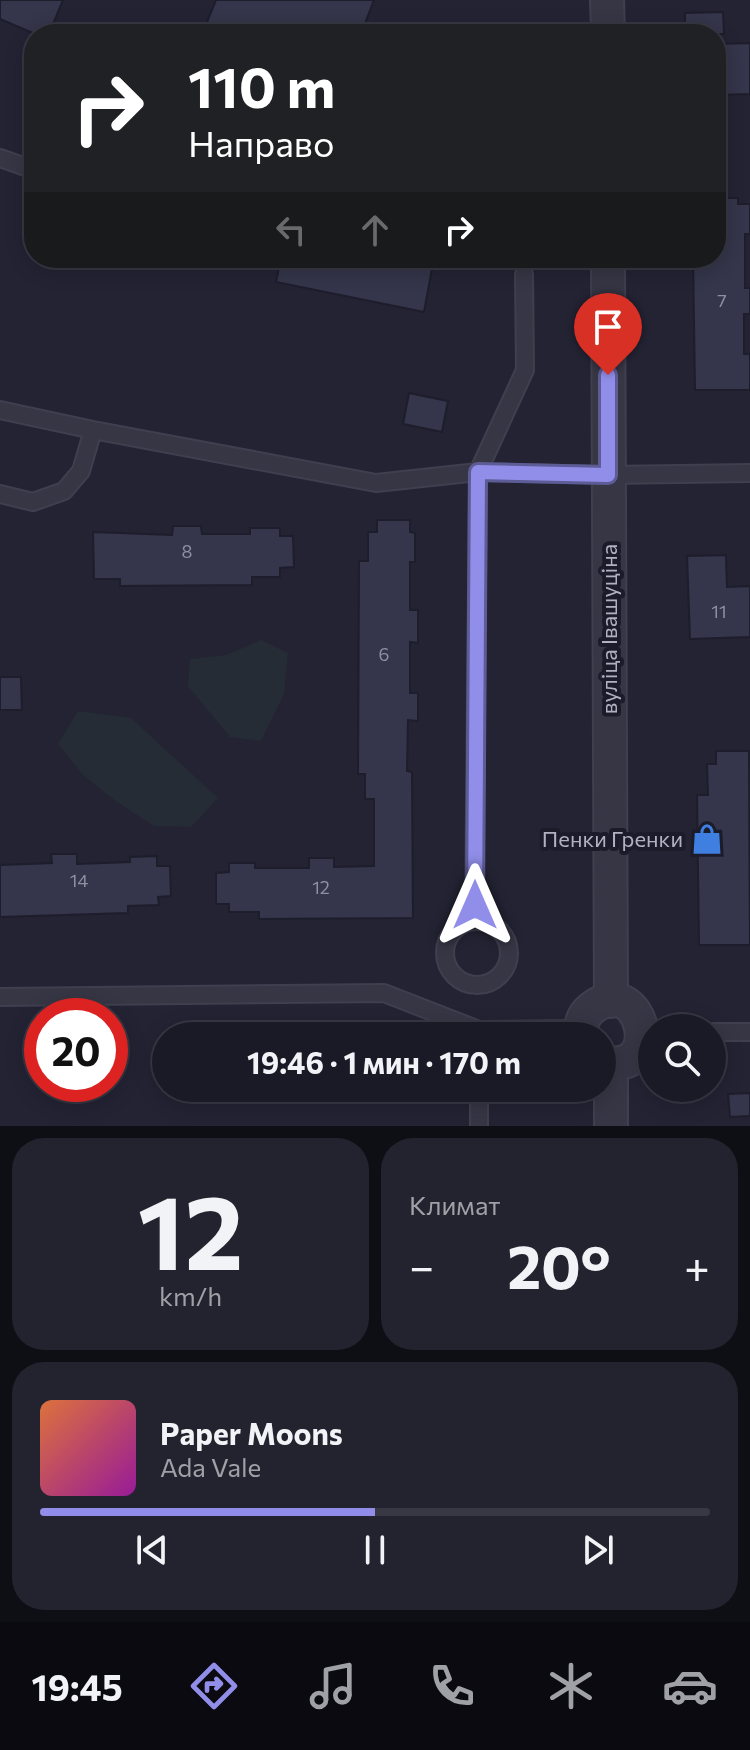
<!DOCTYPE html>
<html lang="ru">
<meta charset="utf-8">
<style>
:root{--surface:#1a1a27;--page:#23232f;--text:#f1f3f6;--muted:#9fa1a7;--line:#383844;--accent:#918ee9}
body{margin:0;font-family:Commissioner,sans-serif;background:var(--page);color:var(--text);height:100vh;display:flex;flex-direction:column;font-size:30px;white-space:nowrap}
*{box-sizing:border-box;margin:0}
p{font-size:26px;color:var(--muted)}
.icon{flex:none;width:44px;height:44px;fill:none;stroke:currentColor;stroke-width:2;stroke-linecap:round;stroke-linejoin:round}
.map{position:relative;height:1126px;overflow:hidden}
.drawer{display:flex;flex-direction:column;gap:12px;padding:12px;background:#0e0e15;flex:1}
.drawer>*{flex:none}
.banner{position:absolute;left:24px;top:24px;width:702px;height:244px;border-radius:32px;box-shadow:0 4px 20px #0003,0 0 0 2px var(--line);background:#202124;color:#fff;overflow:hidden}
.fabs{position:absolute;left:638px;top:1014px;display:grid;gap:16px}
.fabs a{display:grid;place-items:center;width:88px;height:88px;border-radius:50%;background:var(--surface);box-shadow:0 4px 20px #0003,0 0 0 2px var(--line);font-size:40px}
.speed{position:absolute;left:24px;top:998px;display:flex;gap:16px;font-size:40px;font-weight:700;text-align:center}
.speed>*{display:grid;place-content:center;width:104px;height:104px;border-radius:50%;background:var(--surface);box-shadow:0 4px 20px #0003,0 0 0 2px var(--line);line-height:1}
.speed .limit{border:12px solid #d22;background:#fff;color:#111}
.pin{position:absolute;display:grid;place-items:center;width:68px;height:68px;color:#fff;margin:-82px -34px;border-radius:50% 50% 50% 0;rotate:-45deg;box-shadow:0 0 8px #0007}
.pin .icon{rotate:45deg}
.me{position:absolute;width:88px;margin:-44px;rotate:0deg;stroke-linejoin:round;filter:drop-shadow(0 0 6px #0008)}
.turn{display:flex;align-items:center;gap:28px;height:168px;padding:0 32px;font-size:36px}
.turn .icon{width:104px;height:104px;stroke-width:2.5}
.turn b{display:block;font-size:56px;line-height:68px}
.lanes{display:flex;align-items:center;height:76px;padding:0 32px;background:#0003;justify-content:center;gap:40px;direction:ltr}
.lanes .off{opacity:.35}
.big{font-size:60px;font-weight:700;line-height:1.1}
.drawer .card{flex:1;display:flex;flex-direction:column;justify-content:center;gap:12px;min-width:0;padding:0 28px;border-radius:32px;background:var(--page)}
.drawer .dial{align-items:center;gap:0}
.dial b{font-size:104px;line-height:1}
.song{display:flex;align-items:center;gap:24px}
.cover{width:96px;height:96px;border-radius:12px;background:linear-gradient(135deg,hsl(20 70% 55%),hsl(300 70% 35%))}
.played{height:8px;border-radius:4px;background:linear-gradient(90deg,var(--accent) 50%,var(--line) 50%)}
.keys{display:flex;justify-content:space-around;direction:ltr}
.heat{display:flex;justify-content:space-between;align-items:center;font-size:44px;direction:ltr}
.drawer .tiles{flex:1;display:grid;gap:12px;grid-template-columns:1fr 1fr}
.card:last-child{grid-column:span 2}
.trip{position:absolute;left:152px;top:1022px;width:464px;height:80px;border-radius:40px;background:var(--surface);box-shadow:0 4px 20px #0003,0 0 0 2px var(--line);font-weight:700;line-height:80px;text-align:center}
.tab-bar{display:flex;height:128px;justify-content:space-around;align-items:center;background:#0a0a10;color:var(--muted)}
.tab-bar .icon{width:56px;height:56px}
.tab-bar .selected{color:var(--accent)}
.tab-bar b{font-size:36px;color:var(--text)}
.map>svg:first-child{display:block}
</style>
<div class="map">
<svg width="750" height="1126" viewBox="0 0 750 1126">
<rect width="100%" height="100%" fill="#232334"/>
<!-- green -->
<path fill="#252c35" d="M 261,640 L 288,653 L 284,694 L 261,741 L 230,737 L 188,686 L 190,659 L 226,655 Z
M 78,711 L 131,718 L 218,798 L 191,827 L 154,826 L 114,800 L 83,775 L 58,744 Z"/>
<!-- building -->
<path fill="#35354b" stroke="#1d1d2c" stroke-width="2" d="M 0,0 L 63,0 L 49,34 L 35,34 L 0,19 Z
M 216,0 L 374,0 L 361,34 L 202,34 Z
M 723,12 L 724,34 L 685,34 L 685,13 Z
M 750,43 L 750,94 L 716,95 L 716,44 Z
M 716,198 L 738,198 L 738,204 L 750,204 L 750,234 L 745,234 L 745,288 L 750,288 L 750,314 L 744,314 L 744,354 L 750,354 L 750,390 L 695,390 L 693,258 L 716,258 Z
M 281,258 L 434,258 L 424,312 L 276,282 Z
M 409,393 L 448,401 L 442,432 L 403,424 Z
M 377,520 L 410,520 L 410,532 L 415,533 L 415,562 L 410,562 L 410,610 L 418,610 L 418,643 L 410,642 L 410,693 L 418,693 L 418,721 L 408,720 L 407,771 L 412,772 L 413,918 L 259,919 L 259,912 L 229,912 L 229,904 L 216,904 L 216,873 L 229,872 L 229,863 L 255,863 L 255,868 L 309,868 L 309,858 L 334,858 L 334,867 L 374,866 L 374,799 L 365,799 L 365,774 L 358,774 L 359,561 L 368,561 L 368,532 L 377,532 Z
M 173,526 L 201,526 L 202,534 L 250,534 L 250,528 L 280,528 L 280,536 L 293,536 L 294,567 L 280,568 L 280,577 L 252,577 L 252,585 L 120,586 L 120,579 L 94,579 L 93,532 L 172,535 Z
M 726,555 L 727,587 L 750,586 L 750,637 L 690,639 L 687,556 Z
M 0,677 L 21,677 L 22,710 L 0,710 Z
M 716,751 L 749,751 L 750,945 L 699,945 L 697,795 L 708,795 L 707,764 L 716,764 Z
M 51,854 L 77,854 L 77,864 L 130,862 L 130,857 L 157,856 L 157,866 L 170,866 L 171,896 L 158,897 L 159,905 L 128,906 L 128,913 L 0,917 L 0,865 L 52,863 Z
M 750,1093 L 750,1116 L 730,1117 L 728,1094 Z"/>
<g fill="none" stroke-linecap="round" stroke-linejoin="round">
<defs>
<path id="service" d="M 0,158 L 34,170
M 0,410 L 93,430 L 376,483 L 478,472 L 608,475 L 750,473
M 0,494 L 33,502 L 64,491 L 81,471 L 93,430
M 474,920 L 478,472 L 525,370 L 524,274
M445 953a32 32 0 1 1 64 0a32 32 0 1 1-64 0Z
M 0,997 L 384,993 L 479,1030 L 580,1029
M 712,1032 L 750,1032
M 479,1088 L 479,1126"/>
<path id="minor" d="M 607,0 L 608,34
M 608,258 L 611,1001
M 581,1036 C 580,1025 583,1015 592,1008 C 641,969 669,1077 602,1062
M 611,1064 L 611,1126"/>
</defs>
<!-- service casing -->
<use href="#service" stroke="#3f3f4f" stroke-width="20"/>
<!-- minor casing -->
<use href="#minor" stroke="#3f3f4f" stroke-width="36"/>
<!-- service -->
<use href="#service" stroke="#363645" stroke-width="16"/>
<!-- minor -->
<use href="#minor" stroke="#363645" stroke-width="32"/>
</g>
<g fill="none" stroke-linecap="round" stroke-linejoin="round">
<defs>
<path id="route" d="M 475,905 L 478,472 L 608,475 L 608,375"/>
</defs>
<!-- route casing -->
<use href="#route" stroke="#5e5c97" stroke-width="20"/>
<!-- route -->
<use href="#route" stroke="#918ee9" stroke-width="14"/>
</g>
<!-- icons -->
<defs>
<symbol id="shop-bare" viewBox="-9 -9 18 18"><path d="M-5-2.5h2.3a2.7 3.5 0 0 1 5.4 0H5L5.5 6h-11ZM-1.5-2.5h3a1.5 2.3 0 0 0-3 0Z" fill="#3f7fe0" stroke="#1b1b2a" stroke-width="2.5" paint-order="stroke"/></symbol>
</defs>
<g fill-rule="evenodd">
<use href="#shop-bare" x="685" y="817" width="44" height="44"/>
</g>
<g text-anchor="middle" stroke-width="8" stroke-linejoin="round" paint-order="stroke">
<!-- number labels -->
<g font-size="18" fill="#908fa2">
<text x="722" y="307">7</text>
<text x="187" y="558">8</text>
<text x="719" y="618">11</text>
<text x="384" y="661">6</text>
<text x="79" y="887">14</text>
<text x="321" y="894">12</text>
</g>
<!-- street labels -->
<g font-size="22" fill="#b1b0c2" stroke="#1b1b2a">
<text transform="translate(609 629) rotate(-90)" y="8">вуліца Івашуціна</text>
</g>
<!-- poi labels -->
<g font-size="22" fill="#b1b0c2" stroke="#1b1b2a" text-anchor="end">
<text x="683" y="847">Пенки Гренки</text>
</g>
</g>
</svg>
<div class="fabs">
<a><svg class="icon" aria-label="search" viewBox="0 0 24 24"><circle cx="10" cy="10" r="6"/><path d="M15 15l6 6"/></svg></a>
</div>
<div class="speed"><div class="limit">20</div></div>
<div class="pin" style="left:608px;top:375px;background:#d93025"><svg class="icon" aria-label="arrive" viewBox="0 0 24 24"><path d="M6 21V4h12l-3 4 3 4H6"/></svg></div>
<svg class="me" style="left:475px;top:905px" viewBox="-20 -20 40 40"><path d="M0-17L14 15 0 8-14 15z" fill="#918ee9" stroke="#fff" stroke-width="4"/></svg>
<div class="trip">19:46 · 1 мин · 170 m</div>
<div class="banner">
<div class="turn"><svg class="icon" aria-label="right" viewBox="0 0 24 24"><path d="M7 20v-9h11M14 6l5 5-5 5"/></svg><div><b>110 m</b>Направо</div></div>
<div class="lanes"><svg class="icon off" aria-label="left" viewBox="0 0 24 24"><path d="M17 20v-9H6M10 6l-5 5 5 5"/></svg><svg class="icon off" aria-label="ahead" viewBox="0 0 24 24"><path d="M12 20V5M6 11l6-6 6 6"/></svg><svg class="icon" aria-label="right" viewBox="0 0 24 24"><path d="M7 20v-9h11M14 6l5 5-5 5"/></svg></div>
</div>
</div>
<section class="drawer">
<div class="tiles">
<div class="card dial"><b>12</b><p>km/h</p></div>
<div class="card"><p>Климат</p>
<div class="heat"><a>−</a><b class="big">20°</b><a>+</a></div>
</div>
<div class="card">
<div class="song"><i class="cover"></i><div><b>Paper Moons</b><p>Ada Vale</p></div></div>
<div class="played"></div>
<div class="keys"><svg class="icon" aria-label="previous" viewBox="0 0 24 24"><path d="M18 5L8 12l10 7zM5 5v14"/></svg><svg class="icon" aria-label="pause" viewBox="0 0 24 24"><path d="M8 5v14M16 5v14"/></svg><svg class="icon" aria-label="next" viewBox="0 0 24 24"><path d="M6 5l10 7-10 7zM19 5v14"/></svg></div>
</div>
</div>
</section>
<nav class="tab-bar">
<b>19:45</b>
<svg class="icon selected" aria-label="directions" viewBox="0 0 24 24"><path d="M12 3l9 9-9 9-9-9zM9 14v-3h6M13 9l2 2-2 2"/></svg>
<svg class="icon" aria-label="music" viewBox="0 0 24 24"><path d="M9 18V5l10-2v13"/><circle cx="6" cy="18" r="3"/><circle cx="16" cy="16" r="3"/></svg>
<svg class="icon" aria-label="phone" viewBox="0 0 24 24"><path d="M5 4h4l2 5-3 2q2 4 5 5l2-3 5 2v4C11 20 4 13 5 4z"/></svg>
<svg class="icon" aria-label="climate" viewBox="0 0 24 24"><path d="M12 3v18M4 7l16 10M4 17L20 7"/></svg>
<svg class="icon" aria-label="car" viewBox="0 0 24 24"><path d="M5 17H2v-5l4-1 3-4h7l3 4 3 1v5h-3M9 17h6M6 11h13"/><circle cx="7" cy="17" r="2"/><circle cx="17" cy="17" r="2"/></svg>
</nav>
